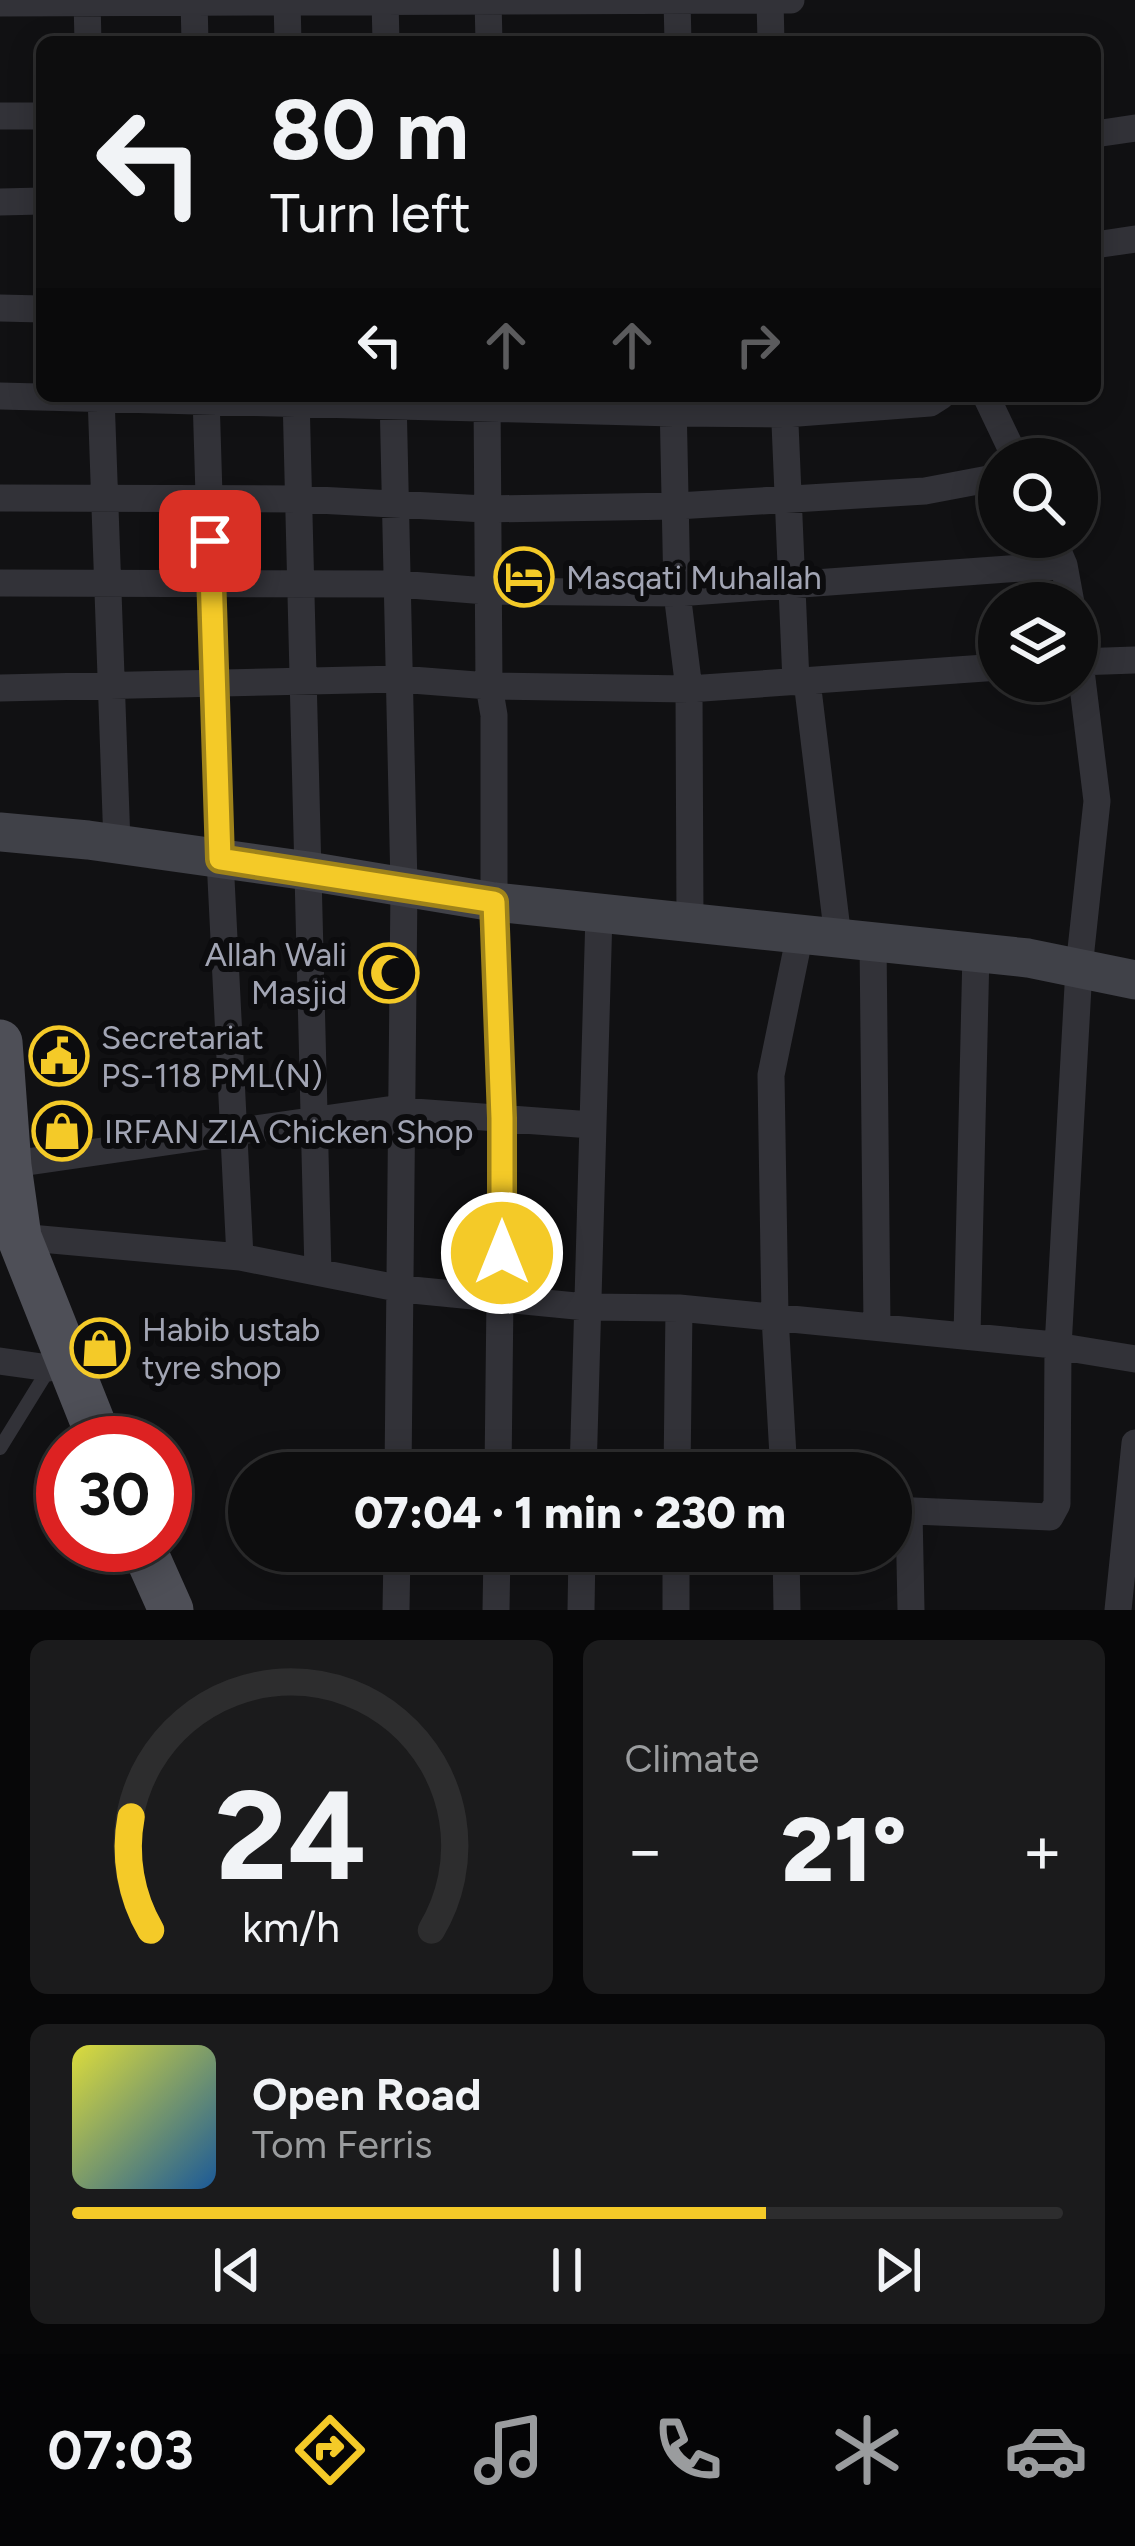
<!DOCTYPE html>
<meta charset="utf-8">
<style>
:root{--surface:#0d0d0e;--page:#1b1b1c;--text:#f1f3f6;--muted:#9a9c9e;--line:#2d2d2e;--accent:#f4ca28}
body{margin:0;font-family:Figtree,sans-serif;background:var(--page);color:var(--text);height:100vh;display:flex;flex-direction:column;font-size:45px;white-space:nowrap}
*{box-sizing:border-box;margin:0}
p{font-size:39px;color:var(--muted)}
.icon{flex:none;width:66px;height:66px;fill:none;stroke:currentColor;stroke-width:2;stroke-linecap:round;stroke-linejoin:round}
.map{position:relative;height:1610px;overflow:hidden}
.panel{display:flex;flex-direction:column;gap:30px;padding:30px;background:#070708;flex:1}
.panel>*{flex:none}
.guide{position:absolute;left:36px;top:36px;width:1065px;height:366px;border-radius:18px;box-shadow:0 6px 30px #0003,0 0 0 3px var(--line);background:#0d0d0e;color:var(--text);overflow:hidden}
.controls{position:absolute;left:978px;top:438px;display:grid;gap:24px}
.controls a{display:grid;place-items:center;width:120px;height:120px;border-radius:50%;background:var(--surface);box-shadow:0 6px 30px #0003,0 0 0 3px var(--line);font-size:60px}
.speed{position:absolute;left:36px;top:1416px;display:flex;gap:24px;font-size:60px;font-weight:700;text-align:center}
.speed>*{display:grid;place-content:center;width:156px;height:156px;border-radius:50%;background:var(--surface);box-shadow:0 6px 30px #0003,0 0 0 3px var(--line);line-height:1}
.speed .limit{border:18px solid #d22;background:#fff;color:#111}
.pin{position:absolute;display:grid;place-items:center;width:102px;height:102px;color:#fff;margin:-51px;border-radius:24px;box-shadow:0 6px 18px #0006}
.me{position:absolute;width:132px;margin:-66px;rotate:0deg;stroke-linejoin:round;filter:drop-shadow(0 0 9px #0008)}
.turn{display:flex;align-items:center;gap:42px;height:252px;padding:0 36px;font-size:54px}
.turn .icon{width:156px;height:156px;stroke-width:2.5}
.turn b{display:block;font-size:84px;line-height:102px}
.lanes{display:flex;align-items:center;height:114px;padding:0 36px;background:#0003;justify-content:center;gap:60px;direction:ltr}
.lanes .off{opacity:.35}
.big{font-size:90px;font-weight:800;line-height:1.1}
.panel .card{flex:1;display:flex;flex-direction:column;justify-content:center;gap:18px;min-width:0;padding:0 42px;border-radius:18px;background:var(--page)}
.panel .dial{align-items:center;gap:0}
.dial svg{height:312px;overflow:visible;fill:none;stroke:var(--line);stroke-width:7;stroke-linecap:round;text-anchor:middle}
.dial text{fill:var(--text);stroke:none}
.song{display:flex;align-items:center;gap:36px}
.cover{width:144px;height:144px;border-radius:18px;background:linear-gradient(135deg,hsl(60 70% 55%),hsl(210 70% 35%))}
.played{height:12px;border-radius:6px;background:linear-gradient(90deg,var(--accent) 70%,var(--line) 70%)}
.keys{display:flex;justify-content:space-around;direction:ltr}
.heat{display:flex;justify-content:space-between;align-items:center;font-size:66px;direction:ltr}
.panel .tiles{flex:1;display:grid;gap:30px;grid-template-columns:1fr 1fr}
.card:last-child{grid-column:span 2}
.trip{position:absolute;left:228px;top:1452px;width:684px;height:120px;border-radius:60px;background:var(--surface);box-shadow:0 6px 30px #0003,0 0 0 3px var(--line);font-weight:800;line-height:120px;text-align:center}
.tabs{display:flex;height:192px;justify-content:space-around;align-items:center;background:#050506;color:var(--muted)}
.tabs .icon{width:84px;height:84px}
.tabs .selected{color:var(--accent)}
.tabs b{font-size:54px;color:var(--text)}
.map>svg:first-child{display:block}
</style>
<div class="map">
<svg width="1135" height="1610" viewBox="0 0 1135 1610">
<rect width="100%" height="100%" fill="#111113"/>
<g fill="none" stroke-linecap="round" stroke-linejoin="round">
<!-- service -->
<path stroke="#323238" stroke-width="14" d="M 0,1448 L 50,1367"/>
<!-- minor -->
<path stroke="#323238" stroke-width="27" d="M 87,0 L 88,42
M 194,0 L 195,42
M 287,0 L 288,42
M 385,0 L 386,42
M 488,0 L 489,42
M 677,0 L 678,42
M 770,0 L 771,42
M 0,3 L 791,0
M 0,116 L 42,116
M 1095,134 L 1135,128
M 0,202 L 42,201
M 1095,245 L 1135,239
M 0,308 L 42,309
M 0,396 L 674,413 L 785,414 L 930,403 L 941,396
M 101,396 L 117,844
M 206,396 L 220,859 L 240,1257
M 296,396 L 318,1272
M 393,396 L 404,886 L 398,1473
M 487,396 L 489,686 L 494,715 L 494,902 L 502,1118 L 498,1473
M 986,396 L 1016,459
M 673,400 L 677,593 L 689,689 L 690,924
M 784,400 L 796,682
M 0,498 L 299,499 L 485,509 L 677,506 L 925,491 L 999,477
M 1052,537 L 1064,565 L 1071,603
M 0,583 L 398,584 L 486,591 L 677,593 L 1064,565
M 1077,662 L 1135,660
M 807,681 L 838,938
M 0,688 L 399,679 L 489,686 L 689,689 L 999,667
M 873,941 L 877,1327
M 0,1166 L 387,1110 L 592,1125
M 19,1237 L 240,1257 L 402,1289 L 586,1307 L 679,1308 L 1044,1344 L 1135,1359
M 967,1336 L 976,952
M 0,1361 L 49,1368
M 583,1473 L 599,914
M 677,1473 L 679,1308
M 784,1473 L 775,1317 L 771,1075 L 800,934
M 891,1510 L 1050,1517 L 1057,1504 L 1058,1347 L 1079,968 L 1097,801 L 1077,638
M 909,1511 L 911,1610
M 786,1551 L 787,1610
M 396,1610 L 397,1551
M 496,1610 L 497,1551
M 581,1610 L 582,1551
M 676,1610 L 676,1551
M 1118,1610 L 1135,1443"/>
<!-- secondary -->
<path stroke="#404148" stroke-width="39" d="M 0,832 L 88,840 L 308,871 L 494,902 L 1028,958 L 1135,980"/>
<!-- primary -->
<path stroke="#4e4f57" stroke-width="45" d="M 0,1042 L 9,1166 L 19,1237 L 101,1443
M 142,1545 L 171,1610"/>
</g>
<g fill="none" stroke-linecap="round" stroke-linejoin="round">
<defs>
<path id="route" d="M 210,541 L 220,859 L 494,902 L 502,1118 L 502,1253"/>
</defs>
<!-- route casing -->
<use href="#route" stroke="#9f831a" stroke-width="30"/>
<!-- route -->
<use href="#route" stroke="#f4ca28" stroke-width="21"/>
</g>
<!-- icons -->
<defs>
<symbol id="hotel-ring" viewBox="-11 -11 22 22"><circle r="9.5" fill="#0c0c0e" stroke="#f4ca28" stroke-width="1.5"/><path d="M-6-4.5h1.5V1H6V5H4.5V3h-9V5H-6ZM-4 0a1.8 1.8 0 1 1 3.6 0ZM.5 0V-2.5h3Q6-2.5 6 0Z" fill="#f4ca28"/></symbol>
<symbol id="mosque-ring" viewBox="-11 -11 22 22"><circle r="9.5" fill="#0c0c0e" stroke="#f4ca28" stroke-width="1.5"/><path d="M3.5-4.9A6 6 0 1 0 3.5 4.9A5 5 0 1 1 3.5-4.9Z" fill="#f4ca28"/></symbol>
<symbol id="civic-ring" viewBox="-11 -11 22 22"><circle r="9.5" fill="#0c0c0e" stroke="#f4ca28" stroke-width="1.5"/><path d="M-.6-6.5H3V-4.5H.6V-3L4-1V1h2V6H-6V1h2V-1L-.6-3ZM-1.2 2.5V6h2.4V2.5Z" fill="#f4ca28"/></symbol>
<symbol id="shop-ring" viewBox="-11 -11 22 22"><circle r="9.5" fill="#0c0c0e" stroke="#f4ca28" stroke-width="1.5"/><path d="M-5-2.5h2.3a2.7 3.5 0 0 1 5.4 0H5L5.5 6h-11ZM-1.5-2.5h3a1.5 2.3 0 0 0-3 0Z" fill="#f4ca28"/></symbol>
</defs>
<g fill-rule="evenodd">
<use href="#hotel-ring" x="491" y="544" width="66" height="66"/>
<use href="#mosque-ring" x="356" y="940" width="66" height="66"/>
<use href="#civic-ring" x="26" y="1023" width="66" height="66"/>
<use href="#shop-ring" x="29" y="1098" width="66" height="66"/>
<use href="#shop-ring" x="67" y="1315" width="66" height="66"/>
</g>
<g text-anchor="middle" stroke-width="12" stroke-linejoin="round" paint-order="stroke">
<!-- poi labels -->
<g font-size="33" fill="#a2a5b4" stroke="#0c0c0e" text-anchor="start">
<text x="566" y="589">Masqati Muhallah</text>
<text x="347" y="966" text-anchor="end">Allah Wali<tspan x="347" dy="38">Masjid</tspan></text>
<text x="101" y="1049">Secretariat<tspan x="101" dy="38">PS-118 PML(N)</tspan></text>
<text x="104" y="1143">IRFAN ZIA Chicken Shop</text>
<text x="142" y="1341">Habib ustab<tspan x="142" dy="38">tyre shop</tspan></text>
</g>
</g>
</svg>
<div class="controls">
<a><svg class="icon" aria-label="search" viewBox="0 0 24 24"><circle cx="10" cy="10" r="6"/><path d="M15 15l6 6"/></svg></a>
<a><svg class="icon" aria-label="layers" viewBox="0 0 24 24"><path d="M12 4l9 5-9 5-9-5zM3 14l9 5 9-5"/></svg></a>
</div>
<div class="speed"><div class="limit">30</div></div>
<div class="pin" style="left:210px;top:541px;background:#d93025"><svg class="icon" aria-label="arrive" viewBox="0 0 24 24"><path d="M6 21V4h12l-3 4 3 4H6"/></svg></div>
<svg class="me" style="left:502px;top:1253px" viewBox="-20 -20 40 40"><circle r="17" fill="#f4ca28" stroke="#fff" stroke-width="3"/><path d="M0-11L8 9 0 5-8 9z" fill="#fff"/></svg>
<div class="trip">07:04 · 1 min · 230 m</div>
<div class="guide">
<div class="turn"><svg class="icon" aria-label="left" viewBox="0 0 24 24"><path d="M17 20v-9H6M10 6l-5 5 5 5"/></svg><div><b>80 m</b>Turn left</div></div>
<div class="lanes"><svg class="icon" aria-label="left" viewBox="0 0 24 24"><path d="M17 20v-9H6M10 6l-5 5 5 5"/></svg><svg class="icon off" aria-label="ahead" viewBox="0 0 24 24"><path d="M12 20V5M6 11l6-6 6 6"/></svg><svg class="icon off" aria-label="ahead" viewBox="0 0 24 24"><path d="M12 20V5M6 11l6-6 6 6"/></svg><svg class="icon off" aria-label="right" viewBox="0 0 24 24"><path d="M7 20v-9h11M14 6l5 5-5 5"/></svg></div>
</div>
</div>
<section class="panel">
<div class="tiles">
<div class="card dial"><svg viewBox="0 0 100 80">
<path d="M14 69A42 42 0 1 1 86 69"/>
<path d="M14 69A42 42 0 0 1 9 40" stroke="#f4ca28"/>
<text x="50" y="56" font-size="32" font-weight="700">24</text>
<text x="50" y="72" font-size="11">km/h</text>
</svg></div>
<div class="card"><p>Climate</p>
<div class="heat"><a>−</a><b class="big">21°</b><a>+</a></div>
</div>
<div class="card">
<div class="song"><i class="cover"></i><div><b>Open Road</b><p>Tom Ferris</p></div></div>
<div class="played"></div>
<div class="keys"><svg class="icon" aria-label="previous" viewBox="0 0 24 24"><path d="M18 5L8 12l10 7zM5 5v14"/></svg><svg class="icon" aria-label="pause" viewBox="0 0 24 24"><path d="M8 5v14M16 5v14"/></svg><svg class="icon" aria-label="next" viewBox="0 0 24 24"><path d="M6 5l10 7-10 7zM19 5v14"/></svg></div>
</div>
</div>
</section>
<nav class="tabs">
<b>07:03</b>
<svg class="icon selected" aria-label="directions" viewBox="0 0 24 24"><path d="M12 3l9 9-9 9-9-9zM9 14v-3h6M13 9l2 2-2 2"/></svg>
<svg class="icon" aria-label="music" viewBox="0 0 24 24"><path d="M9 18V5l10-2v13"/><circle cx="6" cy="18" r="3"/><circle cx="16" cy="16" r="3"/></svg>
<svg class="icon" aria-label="phone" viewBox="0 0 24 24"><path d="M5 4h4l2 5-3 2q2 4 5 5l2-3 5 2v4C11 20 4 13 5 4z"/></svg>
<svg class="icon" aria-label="climate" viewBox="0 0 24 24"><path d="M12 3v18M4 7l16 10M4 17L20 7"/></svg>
<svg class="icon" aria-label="car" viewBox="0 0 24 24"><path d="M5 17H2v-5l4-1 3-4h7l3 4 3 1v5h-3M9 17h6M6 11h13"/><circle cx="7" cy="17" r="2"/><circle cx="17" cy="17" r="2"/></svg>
</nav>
